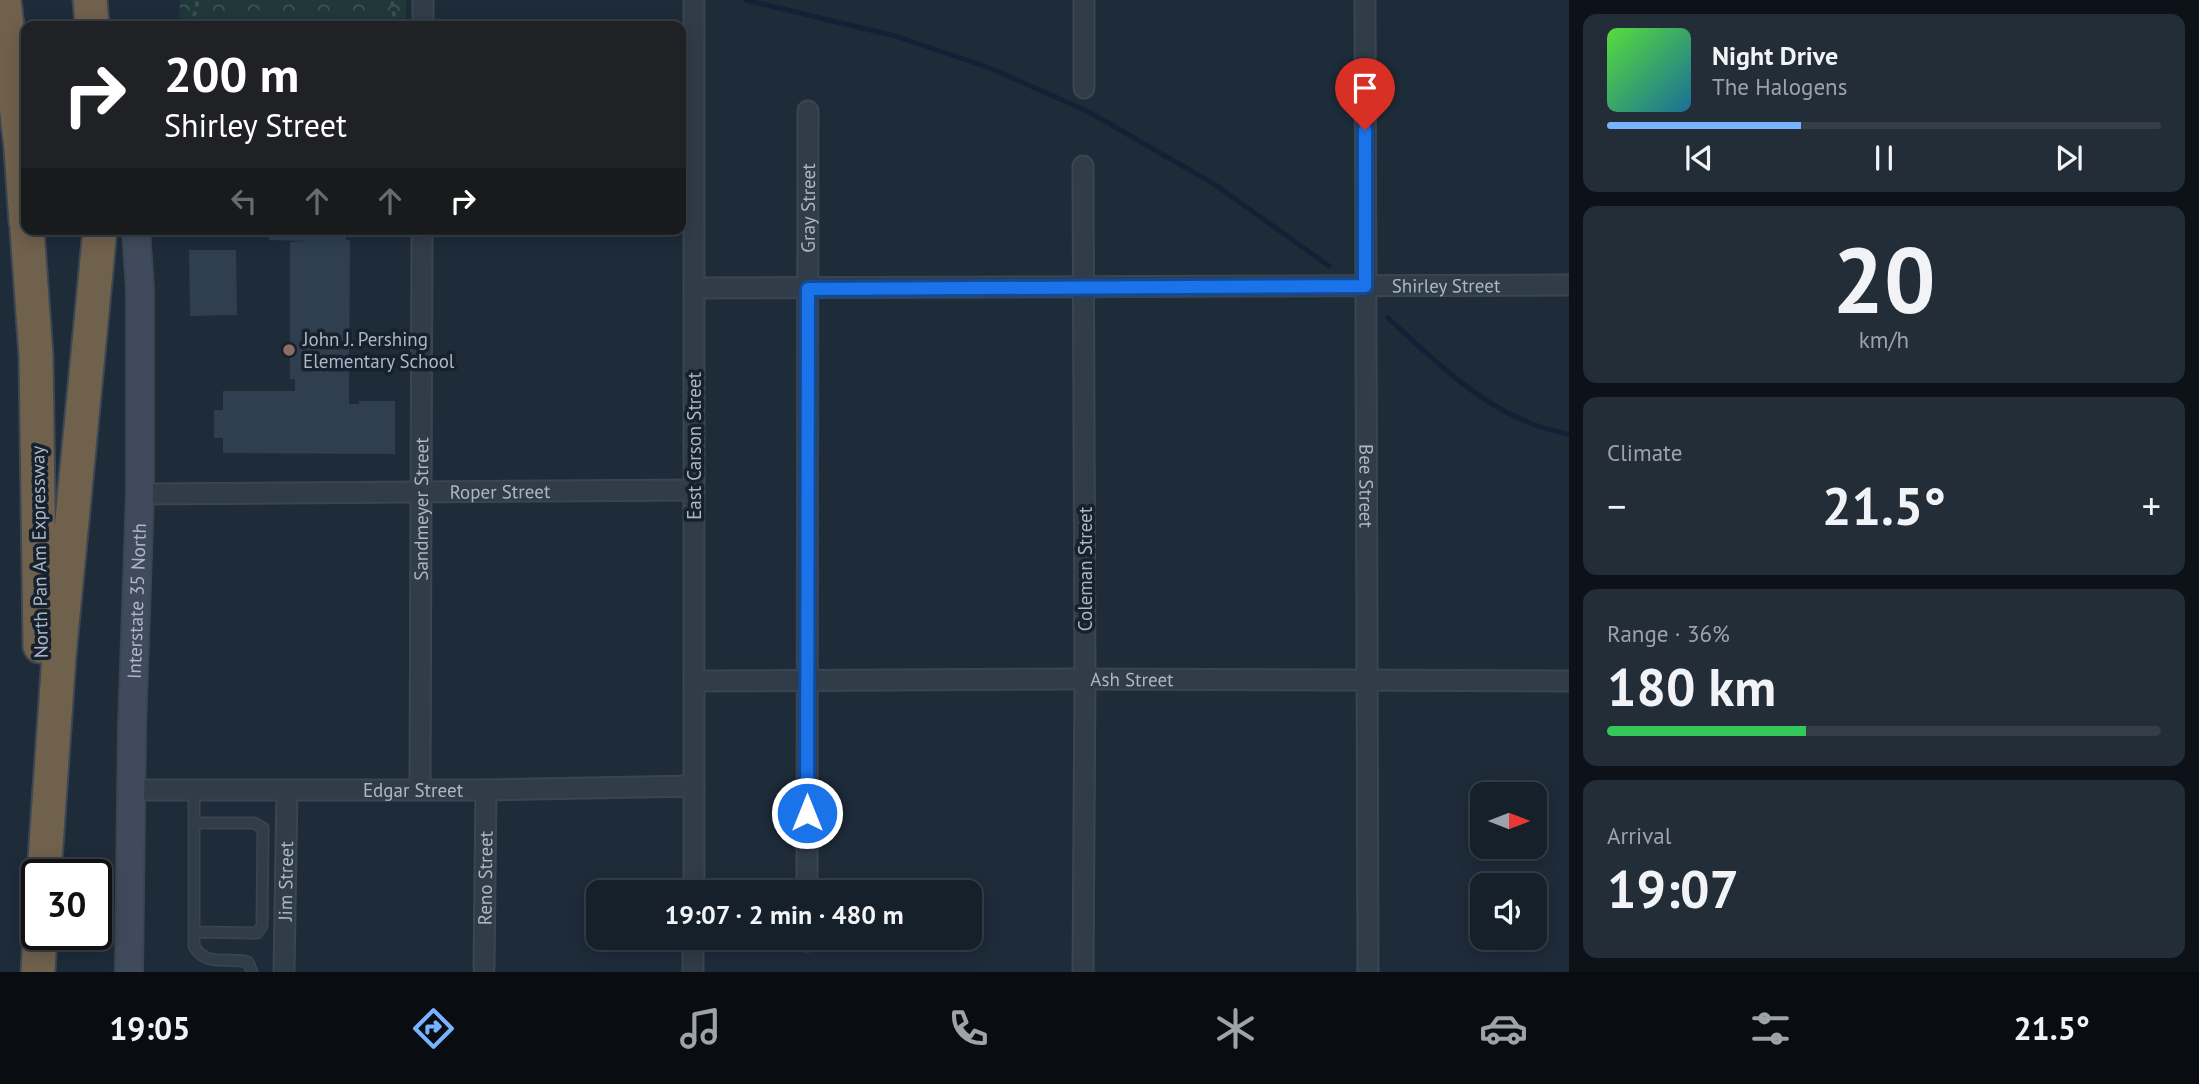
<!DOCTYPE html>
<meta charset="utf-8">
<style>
:root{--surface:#16202b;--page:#232d37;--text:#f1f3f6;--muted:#9ea3a9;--line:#353e47;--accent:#77b3ff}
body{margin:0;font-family:"PT Sans",sans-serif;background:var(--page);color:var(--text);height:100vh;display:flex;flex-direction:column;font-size:26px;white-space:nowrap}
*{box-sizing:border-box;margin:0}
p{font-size:23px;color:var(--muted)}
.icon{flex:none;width:38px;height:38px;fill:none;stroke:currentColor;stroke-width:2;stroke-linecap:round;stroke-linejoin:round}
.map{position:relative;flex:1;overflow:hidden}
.panel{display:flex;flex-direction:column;gap:14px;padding:14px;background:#0c1218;width:630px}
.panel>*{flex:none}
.top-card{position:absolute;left:21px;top:21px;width:665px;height:214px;border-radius:14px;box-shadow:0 4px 18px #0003,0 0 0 2px var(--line);background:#202124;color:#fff;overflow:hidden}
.needle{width:46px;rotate:90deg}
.tools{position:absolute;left:1470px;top:782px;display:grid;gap:14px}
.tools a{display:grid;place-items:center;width:77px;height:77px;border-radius:14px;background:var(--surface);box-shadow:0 4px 18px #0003,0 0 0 2px var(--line);font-size:35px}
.speed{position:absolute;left:21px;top:859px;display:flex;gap:14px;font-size:35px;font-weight:700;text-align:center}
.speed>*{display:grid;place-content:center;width:91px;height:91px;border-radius:50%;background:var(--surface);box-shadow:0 4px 18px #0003,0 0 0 2px var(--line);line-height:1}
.speed .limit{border:4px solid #111;border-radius:10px;background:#fff;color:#111}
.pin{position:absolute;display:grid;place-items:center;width:60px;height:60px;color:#fff;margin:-72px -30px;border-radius:50% 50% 50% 0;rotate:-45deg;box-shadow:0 0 7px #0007}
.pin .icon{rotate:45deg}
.me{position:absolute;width:77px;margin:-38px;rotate:0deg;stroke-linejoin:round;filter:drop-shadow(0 0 5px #0008)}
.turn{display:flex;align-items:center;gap:24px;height:147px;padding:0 28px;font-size:32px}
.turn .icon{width:91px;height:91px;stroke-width:2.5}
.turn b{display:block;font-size:49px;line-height:60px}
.lanes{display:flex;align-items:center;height:66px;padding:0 28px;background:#0003;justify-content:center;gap:35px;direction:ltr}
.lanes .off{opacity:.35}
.big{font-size:52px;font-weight:700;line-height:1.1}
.panel .tile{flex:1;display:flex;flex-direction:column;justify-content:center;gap:10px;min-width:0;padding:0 24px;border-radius:14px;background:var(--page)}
.panel .dial{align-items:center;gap:0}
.dial b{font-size:91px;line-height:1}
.song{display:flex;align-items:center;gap:21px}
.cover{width:84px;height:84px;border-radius:10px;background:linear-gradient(135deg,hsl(110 70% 55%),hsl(200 70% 35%))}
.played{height:7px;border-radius:4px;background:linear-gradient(90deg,var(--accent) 35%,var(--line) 35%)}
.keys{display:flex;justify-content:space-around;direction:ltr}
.heat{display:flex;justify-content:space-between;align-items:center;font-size:38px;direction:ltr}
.charge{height:10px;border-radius:5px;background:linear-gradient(90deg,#34c759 36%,var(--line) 0)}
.trip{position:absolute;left:586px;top:880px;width:396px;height:70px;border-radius:14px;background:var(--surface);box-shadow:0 4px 18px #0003,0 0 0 2px var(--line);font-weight:700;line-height:70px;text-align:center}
.tabs{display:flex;height:112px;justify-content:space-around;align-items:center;background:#090d11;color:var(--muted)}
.tabs .icon{width:49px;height:49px}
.tabs .selected{color:var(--accent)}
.tabs b{font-size:32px;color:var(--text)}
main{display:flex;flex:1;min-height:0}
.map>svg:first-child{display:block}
</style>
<main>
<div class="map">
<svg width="1569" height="972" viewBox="0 0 1569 972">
<defs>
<pattern id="park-crowns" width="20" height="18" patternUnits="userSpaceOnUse" patternTransform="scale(1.75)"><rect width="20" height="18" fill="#20383a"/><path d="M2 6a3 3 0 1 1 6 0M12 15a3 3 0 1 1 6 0" fill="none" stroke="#3e5355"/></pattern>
</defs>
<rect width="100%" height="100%" fill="#1e2b39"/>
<!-- park -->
<path fill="url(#park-crowns)" d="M 180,0 L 406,0 L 406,26 L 179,26 Z"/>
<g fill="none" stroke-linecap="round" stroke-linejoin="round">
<!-- stream -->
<path stroke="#112236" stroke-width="5" d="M 746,0 L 895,36 L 990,68 L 1087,111 L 1214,184 L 1329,266
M 1388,318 C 1441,366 1495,422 1569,434"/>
</g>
<!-- building -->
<path fill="#2f3f50" d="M 269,229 L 346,229 L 346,240 L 350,240 L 349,404 L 359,404 L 359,401 L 395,401 L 395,454 L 223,453 L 223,438 L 214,438 L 214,410 L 223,410 L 223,391 L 295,391 L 295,379 L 290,379 L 290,242 L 308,241 L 269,240 Z
M 189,250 L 236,250 L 237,315 L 190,316 Z"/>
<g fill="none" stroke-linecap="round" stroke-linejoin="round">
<defs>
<path id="service" d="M 194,791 L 194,946 C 205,967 228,957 248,962 L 252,972
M 194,932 L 257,933 L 262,926 L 263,828 L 254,823 L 194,823"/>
<g id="minor">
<path id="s1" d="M 1365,0 L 1368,972"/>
<path d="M 423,26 L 423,0"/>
<path d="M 1084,88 L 1084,0"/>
<path id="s2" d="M 694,288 L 1569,285"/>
<path id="s3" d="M 140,494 L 694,490"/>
<path id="s4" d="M 694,681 L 1085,679 L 1569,681"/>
<path id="s5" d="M 420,789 L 422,229"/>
<path id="s6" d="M 131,790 L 486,790 L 694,786"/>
<path d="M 694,892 L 694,0"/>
<path id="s7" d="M 807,892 L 808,111"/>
<path d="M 807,938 L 807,941"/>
<path id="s8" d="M 484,967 L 486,790"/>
<path id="s9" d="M 284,972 L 287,790"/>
<path d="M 693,972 L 693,938"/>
<path d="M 1083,972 L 1085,679 L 1083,166"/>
</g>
<g id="secondary">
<path id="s10" d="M 129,972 L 132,727 L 140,494 L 140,290 L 136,229"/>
</g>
<path id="motorway" d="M 4,0 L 21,148 L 26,222
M 90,0 L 92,26
M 27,229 L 36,356 L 40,646
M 44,875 L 59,656 L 100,229
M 38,972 L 40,934"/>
</defs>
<!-- service casing -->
<use href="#service" stroke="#3b4552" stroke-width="13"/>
<!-- minor casing -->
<use href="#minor" stroke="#3b4552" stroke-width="23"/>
<!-- secondary casing -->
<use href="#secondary" stroke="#3b4552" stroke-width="30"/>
<!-- motorway casing -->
<use href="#motorway" stroke="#3c4753" stroke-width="37"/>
<!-- path -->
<path stroke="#385152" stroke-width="3.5" stroke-dasharray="5 5" stroke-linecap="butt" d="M 196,26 L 194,16 L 198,0
M 391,26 L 394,15 L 392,0"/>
<!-- service -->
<use href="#service" stroke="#313c49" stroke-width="10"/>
<!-- minor -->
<use href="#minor" stroke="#313c49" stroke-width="19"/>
<!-- secondary -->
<use href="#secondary" stroke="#3f4b5c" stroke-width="26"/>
<!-- motorway -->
<use href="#motorway" stroke="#70614d" stroke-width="33"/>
</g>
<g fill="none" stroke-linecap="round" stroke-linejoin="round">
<defs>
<path id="route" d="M 807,813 L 808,289 L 1365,286 L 1365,130"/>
</defs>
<!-- route casing -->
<use href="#route" stroke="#114b97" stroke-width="18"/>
<!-- route -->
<use href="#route" stroke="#1a73e8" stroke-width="12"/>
</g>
<!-- markers -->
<circle fill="#8d6e63" stroke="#17212d" stroke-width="2.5" cx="289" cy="350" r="7"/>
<g text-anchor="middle" stroke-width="7" stroke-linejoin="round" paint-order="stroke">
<!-- street labels -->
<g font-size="19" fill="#abb7c6" stroke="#17212d">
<text dy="7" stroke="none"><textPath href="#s7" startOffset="684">Gray Street</textPath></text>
<text dy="7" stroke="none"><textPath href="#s2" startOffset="752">Shirley Street</textPath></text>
<text transform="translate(694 446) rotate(-90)" y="7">East Carson Street</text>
<text dy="7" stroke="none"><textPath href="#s1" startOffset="486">Bee Street</textPath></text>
<text dy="7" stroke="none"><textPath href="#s3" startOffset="360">Roper Street</textPath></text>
<text dy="7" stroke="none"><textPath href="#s5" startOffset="280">Sandmeyer Street</textPath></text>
<text transform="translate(39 552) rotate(-91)" y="7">North Pan Am Expressway</text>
<text transform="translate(1085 569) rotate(-90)" y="7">Coleman Street</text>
<text dy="7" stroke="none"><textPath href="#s10" startOffset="371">Interstate 35 North</textPath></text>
<text dy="7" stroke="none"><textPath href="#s4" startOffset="438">Ash Street</textPath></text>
<text dy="7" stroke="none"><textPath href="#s6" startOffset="282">Edgar Street</textPath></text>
<text dy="7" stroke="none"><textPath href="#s8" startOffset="89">Reno Street</textPath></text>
<text dy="7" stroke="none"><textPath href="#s9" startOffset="91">Jim Street</textPath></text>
</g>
<!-- poi labels -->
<g font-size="19" fill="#abb7c6" stroke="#17212d" text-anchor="start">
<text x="303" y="346">John J. Pershing<tspan x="303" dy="22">Elementary School</tspan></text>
</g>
</g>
</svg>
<div class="tools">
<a><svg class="needle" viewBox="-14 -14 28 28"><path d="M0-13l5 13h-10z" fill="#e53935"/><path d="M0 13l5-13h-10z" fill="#9ea3a9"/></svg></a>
<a><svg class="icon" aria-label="sound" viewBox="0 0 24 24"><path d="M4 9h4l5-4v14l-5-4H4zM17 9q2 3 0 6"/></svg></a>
</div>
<div class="speed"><div class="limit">30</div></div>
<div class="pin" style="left:1365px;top:130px;background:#d93025"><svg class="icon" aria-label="arrive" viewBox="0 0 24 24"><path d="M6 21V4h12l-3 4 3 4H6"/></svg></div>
<svg class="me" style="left:807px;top:813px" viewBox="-20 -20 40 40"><circle r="17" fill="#1a73e8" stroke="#fff" stroke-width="3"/><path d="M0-11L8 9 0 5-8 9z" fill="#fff"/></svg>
<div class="trip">19:07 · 2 min · 480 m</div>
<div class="top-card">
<div class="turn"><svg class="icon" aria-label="right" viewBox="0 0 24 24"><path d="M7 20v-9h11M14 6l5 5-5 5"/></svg><div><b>200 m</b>Shirley Street</div></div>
<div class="lanes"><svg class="icon off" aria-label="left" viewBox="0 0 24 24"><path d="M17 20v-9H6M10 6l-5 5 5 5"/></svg><svg class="icon off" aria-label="ahead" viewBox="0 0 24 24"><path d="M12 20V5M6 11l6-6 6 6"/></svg><svg class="icon off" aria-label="ahead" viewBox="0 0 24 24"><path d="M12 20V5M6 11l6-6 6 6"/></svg><svg class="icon" aria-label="right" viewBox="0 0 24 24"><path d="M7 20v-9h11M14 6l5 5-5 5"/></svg></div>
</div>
</div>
<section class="panel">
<div class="tile">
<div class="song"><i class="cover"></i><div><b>Night Drive</b><p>The Halogens</p></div></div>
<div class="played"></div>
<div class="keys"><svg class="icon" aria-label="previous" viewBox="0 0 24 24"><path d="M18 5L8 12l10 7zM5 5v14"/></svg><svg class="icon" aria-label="pause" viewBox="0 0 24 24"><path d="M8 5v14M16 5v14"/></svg><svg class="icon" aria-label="next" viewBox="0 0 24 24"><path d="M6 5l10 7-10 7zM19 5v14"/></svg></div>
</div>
<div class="tile dial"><b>20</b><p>km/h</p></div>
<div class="tile"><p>Climate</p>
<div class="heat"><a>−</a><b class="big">21.5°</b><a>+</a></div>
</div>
<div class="tile"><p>Range · 36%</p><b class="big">180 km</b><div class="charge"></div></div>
<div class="tile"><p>Arrival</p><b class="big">19:07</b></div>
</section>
</main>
<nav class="tabs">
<b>19:05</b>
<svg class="icon selected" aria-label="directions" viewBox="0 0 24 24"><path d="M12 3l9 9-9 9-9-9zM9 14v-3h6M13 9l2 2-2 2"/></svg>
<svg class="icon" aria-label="music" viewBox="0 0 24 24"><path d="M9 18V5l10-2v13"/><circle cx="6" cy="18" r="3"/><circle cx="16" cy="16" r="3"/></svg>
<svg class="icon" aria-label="phone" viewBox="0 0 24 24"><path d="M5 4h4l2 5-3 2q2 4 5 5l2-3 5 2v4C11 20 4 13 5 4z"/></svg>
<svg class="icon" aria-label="climate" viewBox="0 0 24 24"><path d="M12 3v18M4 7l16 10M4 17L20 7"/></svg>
<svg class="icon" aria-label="car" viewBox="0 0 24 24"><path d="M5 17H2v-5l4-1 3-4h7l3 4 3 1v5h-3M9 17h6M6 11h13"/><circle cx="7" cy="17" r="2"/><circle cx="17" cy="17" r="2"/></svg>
<svg class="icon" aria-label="filters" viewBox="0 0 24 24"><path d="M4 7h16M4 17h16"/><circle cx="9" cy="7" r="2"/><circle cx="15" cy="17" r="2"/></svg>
<b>21.5°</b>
</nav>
